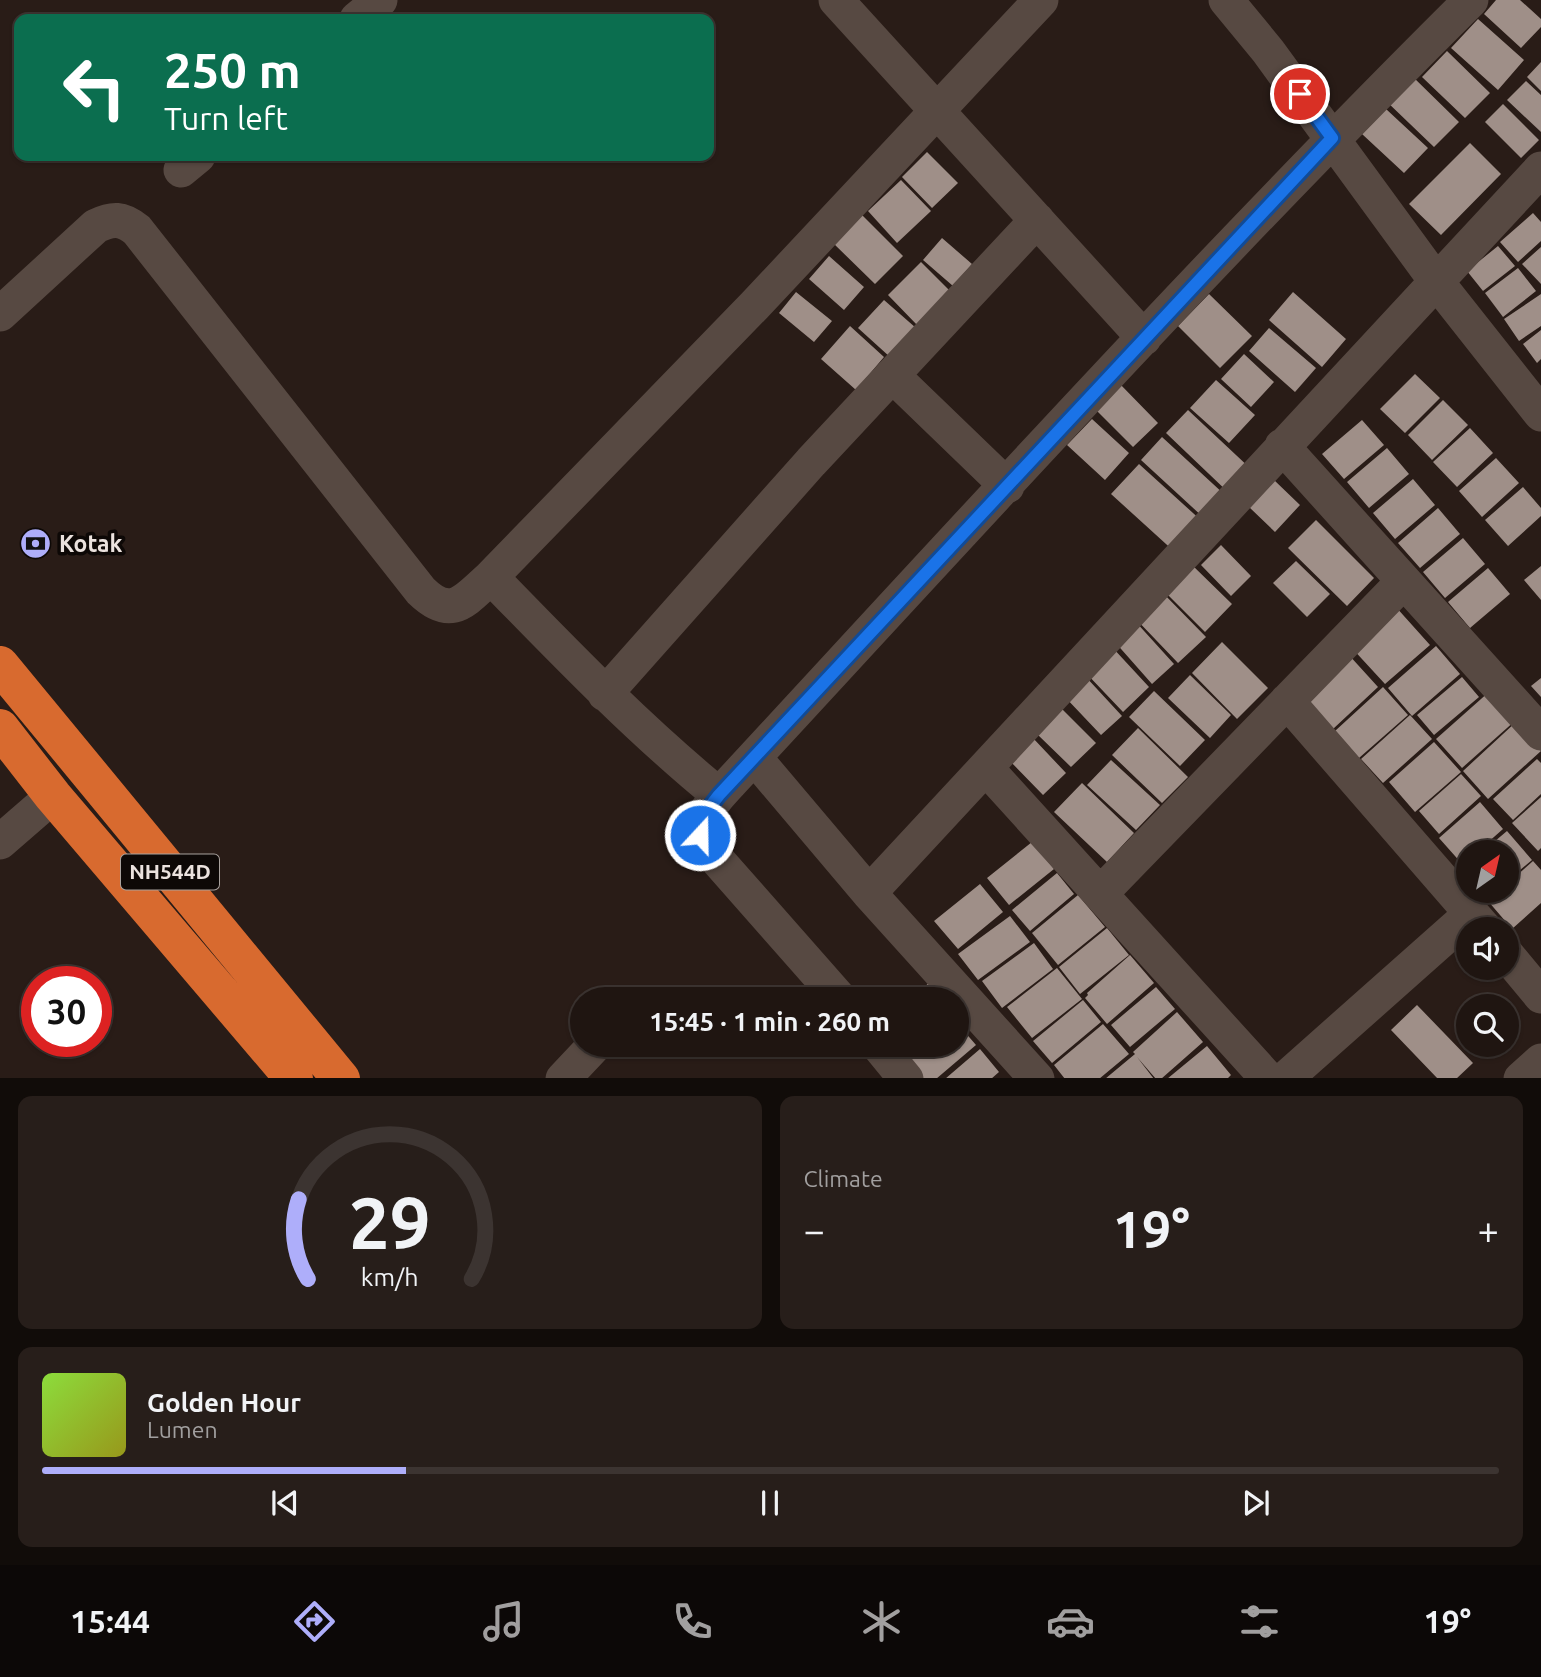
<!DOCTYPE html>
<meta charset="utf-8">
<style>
:root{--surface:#1f1511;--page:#271e1a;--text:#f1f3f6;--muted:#a19f9f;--line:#3c3431;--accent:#aeaefa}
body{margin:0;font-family:Ubuntu,sans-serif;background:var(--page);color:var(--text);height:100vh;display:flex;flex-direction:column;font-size:26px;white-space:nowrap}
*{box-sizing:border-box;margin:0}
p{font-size:23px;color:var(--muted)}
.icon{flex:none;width:38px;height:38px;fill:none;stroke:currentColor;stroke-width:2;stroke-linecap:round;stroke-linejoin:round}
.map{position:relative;height:1078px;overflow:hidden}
.drawer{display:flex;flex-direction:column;gap:18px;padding:18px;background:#110c09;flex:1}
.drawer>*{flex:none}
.guide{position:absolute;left:14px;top:14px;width:700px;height:147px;border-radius:14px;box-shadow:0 2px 5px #0004,0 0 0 2px var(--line);background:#0b6e4f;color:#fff;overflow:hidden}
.needle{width:46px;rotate:34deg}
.controls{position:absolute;left:1456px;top:840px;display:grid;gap:14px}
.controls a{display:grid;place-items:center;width:63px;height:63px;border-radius:50%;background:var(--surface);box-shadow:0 2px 5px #0004,0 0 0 2px var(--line);font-size:35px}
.speed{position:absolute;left:21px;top:966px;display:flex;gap:14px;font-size:35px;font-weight:700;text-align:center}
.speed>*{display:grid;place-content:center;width:91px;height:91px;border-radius:50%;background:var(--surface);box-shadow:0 2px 5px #0004,0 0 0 2px var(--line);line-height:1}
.speed .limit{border:10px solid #d22;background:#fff;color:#111}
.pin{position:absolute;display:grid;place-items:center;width:60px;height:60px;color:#fff;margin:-30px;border:4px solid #fff;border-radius:50%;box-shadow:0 2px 7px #0007}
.me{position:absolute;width:77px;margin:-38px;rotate:21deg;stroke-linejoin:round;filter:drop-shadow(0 0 5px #0008)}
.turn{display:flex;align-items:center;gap:24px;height:147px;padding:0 35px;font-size:32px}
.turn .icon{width:91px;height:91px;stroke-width:2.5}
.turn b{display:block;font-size:49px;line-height:60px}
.big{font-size:52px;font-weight:600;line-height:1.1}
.drawer .card{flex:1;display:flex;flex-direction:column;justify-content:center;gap:10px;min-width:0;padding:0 24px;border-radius:14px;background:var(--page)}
.drawer .dial{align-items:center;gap:0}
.dial svg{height:182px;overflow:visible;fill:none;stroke:var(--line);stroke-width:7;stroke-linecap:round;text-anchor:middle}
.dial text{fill:var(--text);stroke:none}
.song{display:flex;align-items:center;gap:21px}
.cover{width:84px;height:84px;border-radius:10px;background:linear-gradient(135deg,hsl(90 70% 55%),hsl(60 70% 35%))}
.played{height:7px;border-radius:4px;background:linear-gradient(90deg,var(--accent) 25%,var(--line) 25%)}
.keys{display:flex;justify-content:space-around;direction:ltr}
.heat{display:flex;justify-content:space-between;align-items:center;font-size:38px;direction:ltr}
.drawer .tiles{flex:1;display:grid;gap:18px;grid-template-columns:1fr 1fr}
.card:last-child{grid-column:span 2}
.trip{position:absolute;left:570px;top:987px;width:399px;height:70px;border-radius:35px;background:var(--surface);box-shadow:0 2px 5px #0004,0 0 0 2px var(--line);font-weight:600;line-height:70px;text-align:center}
.menu{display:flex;height:112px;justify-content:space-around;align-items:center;background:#0c0807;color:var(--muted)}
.menu .icon{width:49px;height:49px}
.menu .on{color:var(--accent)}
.menu b{font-size:32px;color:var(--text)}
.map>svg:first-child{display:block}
</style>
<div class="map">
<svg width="1541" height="1079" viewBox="0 0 1541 1079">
<rect width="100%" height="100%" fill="#291c17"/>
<!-- building -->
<path fill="#9f8f88" d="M 1496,0 L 1520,0 L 1541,19 L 1541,27 L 1521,48 L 1484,14 Z
M 1478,19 L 1524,60 L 1498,90 L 1451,48 Z
M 1447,51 L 1490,93 L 1465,118 L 1422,77 Z
M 1541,62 L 1541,91 L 1527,77 Z
M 1411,75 L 1459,122 L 1434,147 L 1385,100 Z
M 1526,81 L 1541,95 L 1541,132 L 1507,100 Z
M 1503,104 L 1539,140 L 1521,158 L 1485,122 Z
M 1386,109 L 1428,148 L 1404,173 L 1362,134 Z
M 1470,143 L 1501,174 L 1441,235 L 1409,204 Z
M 927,152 L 958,183 L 932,208 L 902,177 Z
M 901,180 L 931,211 L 897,243 L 868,211 Z
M 860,213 L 903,256 L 875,284 L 832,242 Z
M 1533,213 L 1541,222 L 1541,241 L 1518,262 L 1500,242 Z
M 942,238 L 972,264 L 953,286 L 923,260 Z
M 1498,246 L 1515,266 L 1483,291 L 1467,271 Z
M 1541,247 L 1541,284 L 1522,264 Z
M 829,256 L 864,287 L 844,310 L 809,279 Z
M 921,262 L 951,292 L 918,326 L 888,295 Z
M 1518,268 L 1536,291 L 1503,317 L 1485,293 Z
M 796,292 L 832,321 L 814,342 L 779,313 Z
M 1293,292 L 1346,339 L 1322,367 L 1269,320 Z
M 1209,294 L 1252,336 L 1220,368 L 1178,326 Z
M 1541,294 L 1541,326 L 1519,341 L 1504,319 Z
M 884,300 L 916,328 L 890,357 L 858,328 Z
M 850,326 L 884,357 L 856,390 L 821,359 Z
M 1269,328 L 1316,368 L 1295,392 L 1249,351 Z
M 1541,330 L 1541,359 L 1537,363 L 1523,344 Z
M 1244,354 L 1274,382 L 1251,407 L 1221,379 Z
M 1415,374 L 1440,398 L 1405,433 L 1380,409 Z
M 1216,380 L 1255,415 L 1229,443 L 1190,408 Z
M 1119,383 L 1158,423 L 1133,447 L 1094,408 Z
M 1443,400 L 1468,425 L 1432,460 L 1408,435 Z
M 1188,410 L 1252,470 L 1230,494 L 1166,433 Z
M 1092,419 L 1129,453 L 1105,480 L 1067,445 Z
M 1362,420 L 1384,445 L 1344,479 L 1322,454 Z
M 1470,428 L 1493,453 L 1457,487 L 1433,462 Z
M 1162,437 L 1225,495 L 1204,518 L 1141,460 Z
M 1387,448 L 1409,474 L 1369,508 L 1347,482 Z
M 1496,458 L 1519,483 L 1482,517 L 1459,491 Z
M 1139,464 L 1204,523 L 1177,554 L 1111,494 Z
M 1413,479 L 1435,505 L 1395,539 L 1373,513 Z
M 1274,480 L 1300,505 L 1275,532 L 1249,507 Z
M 1523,487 L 1541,508 L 1541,516 L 1508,546 L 1485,520 Z
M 1438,508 L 1460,534 L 1420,568 L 1398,543 Z
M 1316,520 L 1374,578 L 1347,606 L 1288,548 Z
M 1463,538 L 1485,564 L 1445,598 L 1423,572 Z
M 1221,545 L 1251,576 L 1231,596 L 1201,565 Z
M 1296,561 L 1330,594 L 1307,617 L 1273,583 Z
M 1191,564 L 1232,604 L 1205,632 L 1164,591 Z
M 1541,566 L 1541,600 L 1524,580 Z
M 1488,568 L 1510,594 L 1470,628 L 1448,602 Z
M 1160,590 L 1206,637 L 1178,663 L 1133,616 Z
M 1395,606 L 1430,645 L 1385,684 L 1350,646 Z
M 1135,621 L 1174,664 L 1152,684 L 1114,641 Z
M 1222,642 L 1268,688 L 1237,719 L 1192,673 Z
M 1436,646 L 1460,674 L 1412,716 L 1388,688 Z
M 1112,647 L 1149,687 L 1123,712 L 1085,672 Z
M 1348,654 L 1378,687 L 1333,729 L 1303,696 Z
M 1190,675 L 1231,715 L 1210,738 L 1168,698 Z
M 1085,676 L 1122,716 L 1101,735 L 1064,696 Z
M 1462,677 L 1479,697 L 1434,735 L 1417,715 Z
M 1541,678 L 1541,697 L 1531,686 Z
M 1383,687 L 1408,715 L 1359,758 L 1335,731 Z
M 1154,691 L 1205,740 L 1180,766 L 1129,717 Z
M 1490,691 L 1516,720 L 1462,768 L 1436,739 Z
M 1062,709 L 1096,743 L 1071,767 L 1037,734 Z
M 1410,715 L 1432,739 L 1383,783 L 1361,759 Z
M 1516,722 L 1541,751 L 1488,799 L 1463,771 Z
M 1138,728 L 1188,777 L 1162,803 L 1112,755 Z
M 1032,737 L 1066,773 L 1043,795 L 1008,759 Z
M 1434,742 L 1461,772 L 1415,812 L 1389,782 Z
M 1537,759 L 1541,763 L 1541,794 L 1513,820 L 1493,799 Z
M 1111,760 L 1160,805 L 1136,830 L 1087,785 Z
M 1461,774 L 1481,796 L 1439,834 L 1419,811 Z
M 1082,783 L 1134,833 L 1107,862 L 1054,812 Z
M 1541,797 L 1541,848 L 1538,851 L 1512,823 Z
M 1480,802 L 1503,829 L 1477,852 L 1468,852 L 1468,860 L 1463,865 L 1439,838 Z
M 1507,831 L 1532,860 L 1507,881 L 1507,852 L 1482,852 Z
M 1032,842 L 1054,869 L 1009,905 L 987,878 Z
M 1533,861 L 1541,870 L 1541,903 L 1512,929 L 1488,901 L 1499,891 L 1507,891 L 1507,884 Z
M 1057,873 L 1074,894 L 1030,931 L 1012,910 Z
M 980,884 L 1003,912 L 958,949 L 934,921 Z
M 1078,895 L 1105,927 L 1058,965 L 1032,933 Z
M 1010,916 L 1030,942 L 978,980 L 958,954 Z
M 1107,928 L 1129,955 L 1080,994 L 1059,967 Z
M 1034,943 L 1053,969 L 1002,1008 L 982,981 Z
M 1130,955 L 1154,983 L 1107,1024 L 1085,998 L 1088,995 L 1087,993 Z
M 1057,968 L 1082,999 L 1032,1038 L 1007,1007 Z
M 929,983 L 942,999 L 909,999 Z
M 1156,987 L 1175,1009 L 1130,1047 L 1111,1025 Z
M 1083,1000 L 1101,1022 L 1052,1063 L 1033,1041 Z
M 1417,1005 L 1473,1063 L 1456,1079 L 1438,1079 L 1391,1030 Z
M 1177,1012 L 1203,1042 L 1161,1079 L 1156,1079 L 1137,1057 L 1154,1079 L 1105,1079 L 1135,1054 L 1133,1052 Z
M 957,1023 L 976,1045 L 936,1079 L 922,1079 L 904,1057 L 918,1045 L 957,1045 Z
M 1103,1024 L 1129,1054 L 1099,1079 L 1065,1079 L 1054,1065 Z
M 1207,1046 L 1231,1075 L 1227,1079 L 1167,1079 Z
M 980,1049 L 999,1072 L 991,1079 L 945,1079 Z"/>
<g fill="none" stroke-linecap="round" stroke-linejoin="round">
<!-- minor -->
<path stroke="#574942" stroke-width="35" d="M 836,0 L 1144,338
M 1226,0 L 1268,51 L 1436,281 L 1541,414
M 357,19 L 380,0
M 181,170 L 198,156
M 0,314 L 96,226 C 113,218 122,218 137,230 L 421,591 C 452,621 465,600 491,577 C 565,653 637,728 719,795
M 892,375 L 1007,486
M 1282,446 L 1541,733
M 491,577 L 755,305 L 1041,0
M 605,694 L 811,462 L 1037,220
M 1287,701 L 1485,929
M 754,757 L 869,893 L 1037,1079
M 986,768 L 1268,1079
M 0,842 L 53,796
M 869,893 L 1541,169
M 1100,894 L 1404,581
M 1507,955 L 1541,996
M 840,999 L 706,847 L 700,835 L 698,822 L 719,795 C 967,527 1212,257 1471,0
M 878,1045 L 906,1079
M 563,1079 L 595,1045
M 1285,1079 L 1472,913
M 1521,1079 L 1541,1061"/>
<!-- highway -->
<path stroke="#d86a2f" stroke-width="38" d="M 0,665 L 341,1079
M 0,728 L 53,796 L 294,1079"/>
</g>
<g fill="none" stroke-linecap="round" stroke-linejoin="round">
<defs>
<path id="route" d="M 700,835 L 698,822 L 719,795 L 1332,138 L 1300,94"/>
</defs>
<!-- route casing -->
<use href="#route" stroke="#114b97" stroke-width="18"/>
<!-- route -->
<use href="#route" stroke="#1a73e8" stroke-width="12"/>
</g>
<!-- icons -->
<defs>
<symbol id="bank-disc" viewBox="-11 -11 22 22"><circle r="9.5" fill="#aeaefa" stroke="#0d0806"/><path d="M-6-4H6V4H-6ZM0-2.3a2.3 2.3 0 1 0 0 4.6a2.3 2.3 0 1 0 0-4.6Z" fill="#111"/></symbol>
</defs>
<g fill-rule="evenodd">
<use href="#bank-disc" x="18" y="526" width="35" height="35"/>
</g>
<g text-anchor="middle" stroke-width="7" stroke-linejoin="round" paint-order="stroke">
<!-- shield labels -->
<rect fill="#0d0806" stroke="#a8a19d" stroke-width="2" x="121" y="854.5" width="98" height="35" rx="5"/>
<g font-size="21" font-weight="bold" fill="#ebe2de">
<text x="170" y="879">NH544D</text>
</g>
<!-- poi labels -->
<g font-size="23" font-weight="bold" fill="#ebe2de" stroke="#0d0806" text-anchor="start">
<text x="59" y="552">Kotak</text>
</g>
</g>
</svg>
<div class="controls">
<a><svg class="needle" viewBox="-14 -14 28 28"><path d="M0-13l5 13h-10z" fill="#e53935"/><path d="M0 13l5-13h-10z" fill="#a19f9f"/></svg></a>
<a><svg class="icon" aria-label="sound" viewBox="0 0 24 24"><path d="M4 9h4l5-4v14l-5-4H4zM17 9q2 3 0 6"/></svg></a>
<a><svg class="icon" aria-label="search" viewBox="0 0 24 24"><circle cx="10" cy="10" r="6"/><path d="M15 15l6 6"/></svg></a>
</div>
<div class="speed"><div class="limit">30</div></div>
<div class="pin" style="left:1300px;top:94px;background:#d93025"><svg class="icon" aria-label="arrive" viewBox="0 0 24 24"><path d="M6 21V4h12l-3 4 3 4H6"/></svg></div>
<svg class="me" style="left:700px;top:835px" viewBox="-20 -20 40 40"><circle r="17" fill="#1a73e8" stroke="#fff" stroke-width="3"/><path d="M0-11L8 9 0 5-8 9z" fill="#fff"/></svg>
<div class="trip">15:45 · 1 min · 260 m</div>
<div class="guide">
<div class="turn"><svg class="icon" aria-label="left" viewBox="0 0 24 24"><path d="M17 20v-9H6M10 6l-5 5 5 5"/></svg><div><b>250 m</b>Turn left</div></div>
</div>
</div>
<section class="drawer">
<div class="tiles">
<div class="card dial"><svg viewBox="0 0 100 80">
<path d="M14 69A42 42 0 1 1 86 69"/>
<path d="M14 69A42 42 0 0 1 10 34" stroke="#aeaefa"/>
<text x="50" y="56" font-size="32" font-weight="700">29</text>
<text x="50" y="72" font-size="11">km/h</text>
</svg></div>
<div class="card"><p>Climate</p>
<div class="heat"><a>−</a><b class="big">19°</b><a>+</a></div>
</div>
<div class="card">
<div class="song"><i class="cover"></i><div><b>Golden Hour</b><p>Lumen</p></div></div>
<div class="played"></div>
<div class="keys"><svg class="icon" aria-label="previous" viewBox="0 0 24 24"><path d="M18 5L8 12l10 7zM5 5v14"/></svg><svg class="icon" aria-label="pause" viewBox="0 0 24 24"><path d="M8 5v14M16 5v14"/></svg><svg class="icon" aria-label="next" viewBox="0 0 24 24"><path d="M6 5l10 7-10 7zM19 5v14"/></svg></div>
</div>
</div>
</section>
<nav class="menu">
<b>15:44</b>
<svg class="icon on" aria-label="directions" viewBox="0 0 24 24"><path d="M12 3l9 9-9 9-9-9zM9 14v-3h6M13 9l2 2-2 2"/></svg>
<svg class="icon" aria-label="music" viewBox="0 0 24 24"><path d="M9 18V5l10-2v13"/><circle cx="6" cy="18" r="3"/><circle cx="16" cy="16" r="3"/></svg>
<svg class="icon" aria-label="phone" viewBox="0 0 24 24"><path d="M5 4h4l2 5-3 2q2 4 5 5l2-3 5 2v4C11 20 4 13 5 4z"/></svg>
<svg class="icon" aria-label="climate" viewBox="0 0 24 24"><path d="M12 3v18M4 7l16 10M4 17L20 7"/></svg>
<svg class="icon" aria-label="car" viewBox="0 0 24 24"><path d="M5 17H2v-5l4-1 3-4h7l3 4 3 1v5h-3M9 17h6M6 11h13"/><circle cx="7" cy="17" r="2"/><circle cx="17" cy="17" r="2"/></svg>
<svg class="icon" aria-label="filters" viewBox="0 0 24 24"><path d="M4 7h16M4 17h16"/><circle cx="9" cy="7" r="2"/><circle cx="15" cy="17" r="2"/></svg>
<b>19°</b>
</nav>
